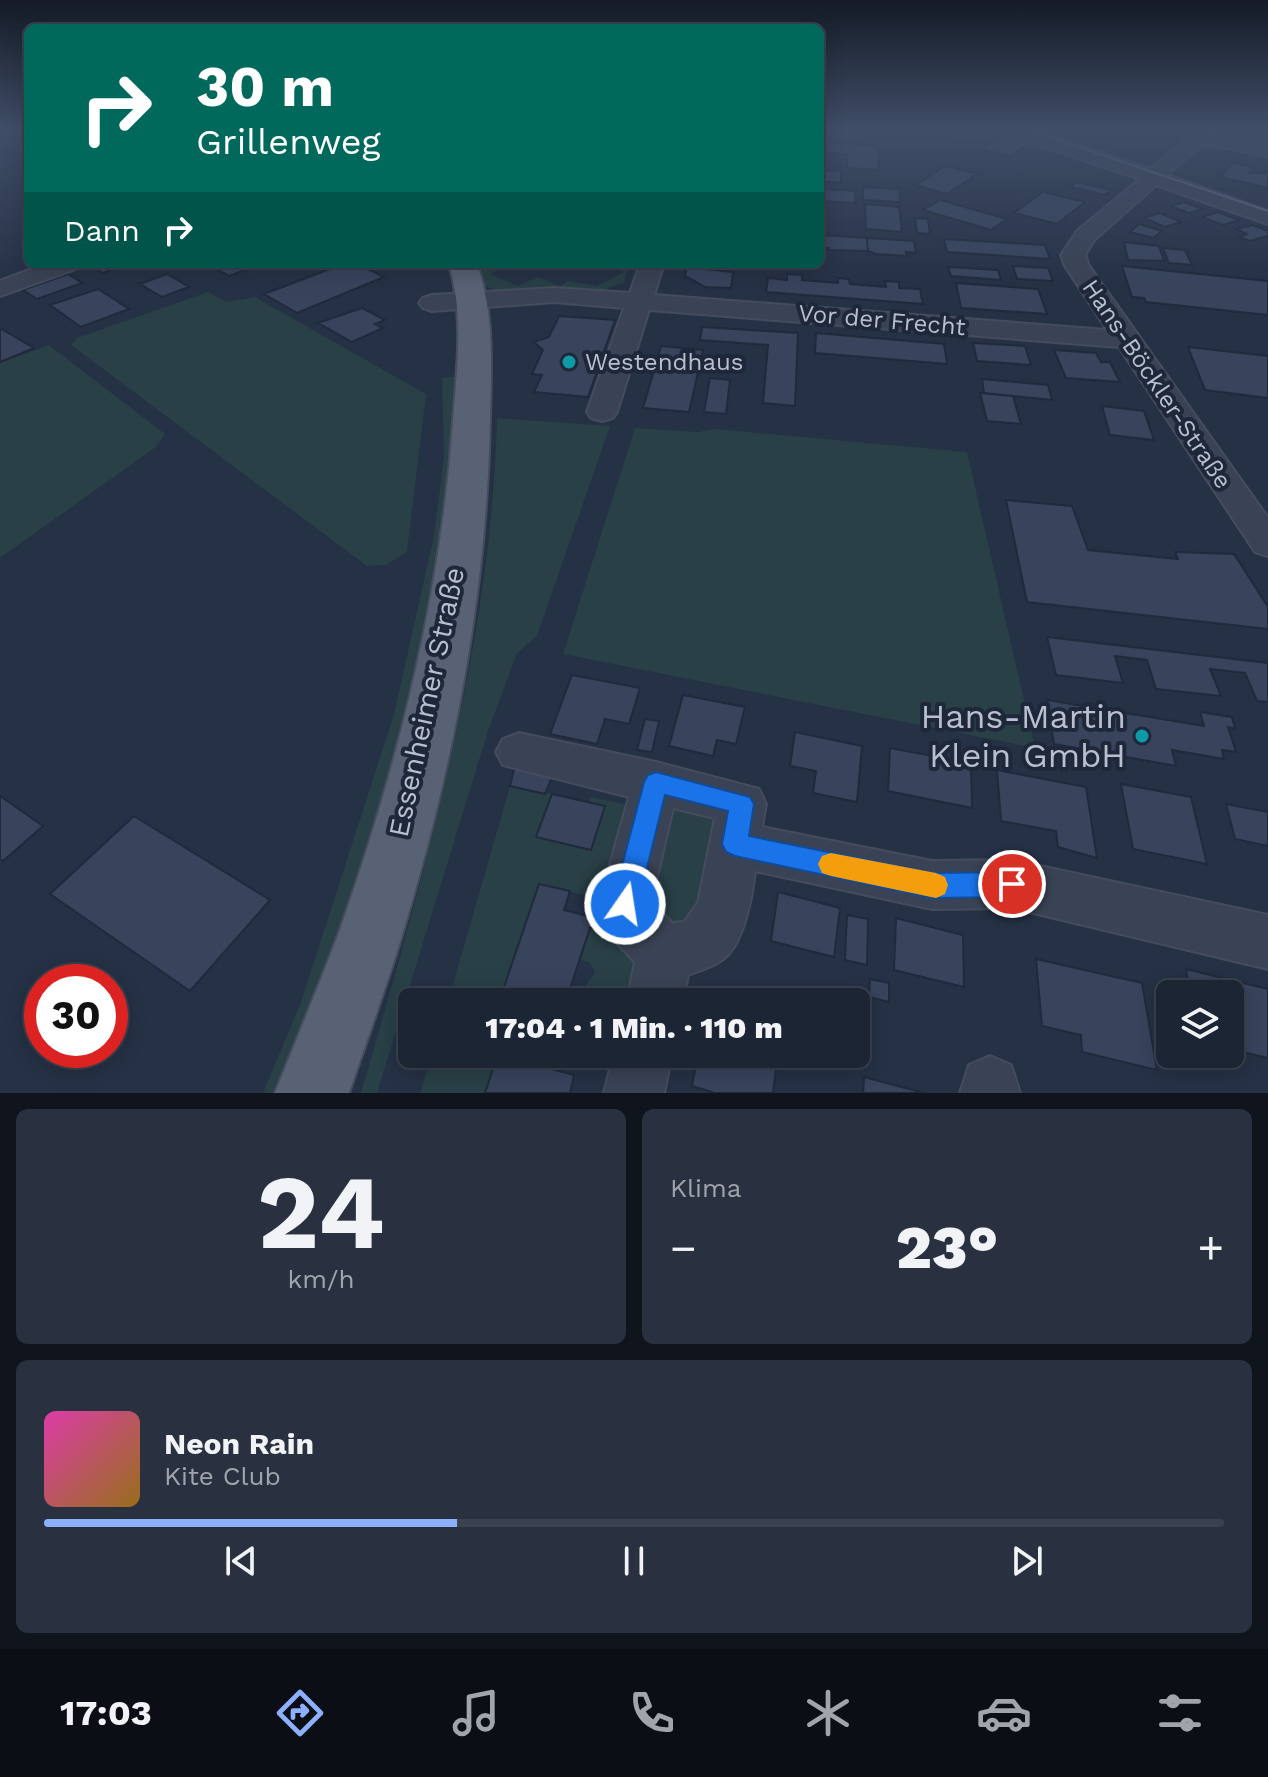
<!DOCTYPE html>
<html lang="de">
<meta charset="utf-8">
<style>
:root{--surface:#1c2534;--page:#293140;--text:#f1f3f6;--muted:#a0a5ac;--line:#3a424f;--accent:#8cafff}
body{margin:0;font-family:"Work Sans",sans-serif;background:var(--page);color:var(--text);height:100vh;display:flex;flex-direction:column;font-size:30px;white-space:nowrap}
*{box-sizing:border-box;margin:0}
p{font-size:26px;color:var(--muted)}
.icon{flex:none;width:44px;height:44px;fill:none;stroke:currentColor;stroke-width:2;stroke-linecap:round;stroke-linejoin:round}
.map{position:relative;height:1093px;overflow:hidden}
.details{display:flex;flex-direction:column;gap:16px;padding:16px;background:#0f141d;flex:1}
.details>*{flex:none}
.guide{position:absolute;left:24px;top:24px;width:800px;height:244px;border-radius:12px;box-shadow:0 4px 20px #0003,0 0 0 2px var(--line);background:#00695c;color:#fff;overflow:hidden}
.tools{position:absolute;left:1156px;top:980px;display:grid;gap:16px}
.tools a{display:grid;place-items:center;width:88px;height:88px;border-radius:12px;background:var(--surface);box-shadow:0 4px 20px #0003,0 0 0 2px var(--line);font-size:40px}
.speed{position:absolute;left:24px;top:964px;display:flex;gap:16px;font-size:40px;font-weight:700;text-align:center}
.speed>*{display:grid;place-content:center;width:104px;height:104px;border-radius:50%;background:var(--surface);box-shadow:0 4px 20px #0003,0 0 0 2px var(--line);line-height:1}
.speed .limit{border:12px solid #d22;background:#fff;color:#111}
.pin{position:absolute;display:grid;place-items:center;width:68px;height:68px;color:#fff;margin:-34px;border:4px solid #fff;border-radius:50%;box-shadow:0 2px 8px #0007}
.me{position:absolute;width:88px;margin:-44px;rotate:13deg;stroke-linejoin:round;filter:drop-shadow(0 0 6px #0008)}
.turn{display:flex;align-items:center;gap:28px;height:168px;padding:0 40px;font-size:36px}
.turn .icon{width:104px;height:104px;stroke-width:2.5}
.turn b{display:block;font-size:56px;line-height:68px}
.then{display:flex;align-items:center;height:76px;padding:0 40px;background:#0003;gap:16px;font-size:30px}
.big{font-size:60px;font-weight:800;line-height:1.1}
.details .widget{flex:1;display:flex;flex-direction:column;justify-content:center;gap:12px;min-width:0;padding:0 28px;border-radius:12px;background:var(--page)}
.details .dial{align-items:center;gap:0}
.dial b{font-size:104px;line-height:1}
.song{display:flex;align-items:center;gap:24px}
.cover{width:96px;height:96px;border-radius:12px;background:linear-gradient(135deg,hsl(320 70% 55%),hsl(40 70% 35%))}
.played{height:8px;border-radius:4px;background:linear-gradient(90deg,var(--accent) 35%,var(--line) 35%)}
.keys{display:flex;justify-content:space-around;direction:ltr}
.heat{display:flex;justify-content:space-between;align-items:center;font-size:44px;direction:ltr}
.details .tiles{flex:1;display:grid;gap:16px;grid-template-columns:1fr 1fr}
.widget:last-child{grid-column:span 2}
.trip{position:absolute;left:398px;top:988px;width:472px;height:80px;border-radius:12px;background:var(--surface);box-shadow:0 4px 20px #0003,0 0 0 2px var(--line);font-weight:800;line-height:80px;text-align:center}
.tabs{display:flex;height:128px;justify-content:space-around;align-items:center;background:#0b0f15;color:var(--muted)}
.tabs .icon{width:56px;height:56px}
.tabs .selected{color:var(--accent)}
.tabs b{font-size:36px;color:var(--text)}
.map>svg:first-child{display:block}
</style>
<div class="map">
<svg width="1268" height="1093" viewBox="0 0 1268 1093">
<rect width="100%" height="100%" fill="#253145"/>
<!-- green -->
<path fill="#284046" d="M 471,264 L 511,264 L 490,274 L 518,286 L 538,277 L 560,286 L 568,281 L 597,286 L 624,272 L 617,268 L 630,264 L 623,283 L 607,288 L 608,290 L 594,291 L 495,290 L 480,284 Z
M 208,292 L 226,302 L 255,297 L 426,394 L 407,552 L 386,565 L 367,566 L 71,345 L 77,338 Z
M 49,345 L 165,434 L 156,447 L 0,558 L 0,363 Z
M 457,376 L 460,454 L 417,712 L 288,1093 L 263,1093 L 301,1002 L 394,714 L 434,536 L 444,457 L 442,378 Z
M 497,418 L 610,426 L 537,636 L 517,653 L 488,731 L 377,1093 L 361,1093 C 423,878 492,643 497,418 Z
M 635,428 L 698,432 L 715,429 L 967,452 L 1035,748 L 563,654 Z
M 510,786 L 552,794 L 591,850 L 605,806 L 588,802 L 591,797 L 632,806 L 612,901 L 539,885 L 504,986 L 563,1002 L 448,1002 Z
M 685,808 L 721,820 L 706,918 L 679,934 L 646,910 L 670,813 Z
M 596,918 L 613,922 L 639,953 L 641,999 L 585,987 L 595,972 L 589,962 L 580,960 L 590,928 L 593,928 Z
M 432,1054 L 456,1054 L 495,1064 L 485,1093 L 420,1093 Z"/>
<!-- building -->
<path fill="#37445c" stroke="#212a3c" stroke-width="2" d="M 984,130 L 993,132 L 971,143 L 946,137 L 959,130 Z
M 1001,137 L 1014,139 L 1030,143 L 1011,156 L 981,149 Z
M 820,142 L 878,146 L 879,170 L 847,168 L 847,154 L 820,153 Z
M 1232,163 L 1254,167 L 1250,173 L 1268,173 L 1268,188 L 1221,177 Z
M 946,166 L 977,174 L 947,194 L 915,185 Z
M 820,170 L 841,171 L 841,183 L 820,181 Z
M 1077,182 L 1111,190 L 1105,195 L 1071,187 Z
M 863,187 L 899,189 L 900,202 L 863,200 Z
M 820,189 L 855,191 L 856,203 L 820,201 Z
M 1043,192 L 1085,202 L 1057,224 L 1014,213 Z
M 940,200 L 1007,219 L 991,230 L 923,210 Z
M 1184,202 L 1203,209 L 1189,213 L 1171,206 Z
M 865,204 L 899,207 L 902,232 L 866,229 Z
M 1218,212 L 1239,220 L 1223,225 L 1202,217 Z
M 1160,213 L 1181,222 L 1165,227 L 1144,218 Z
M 915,218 L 928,219 L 930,234 L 917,233 Z
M 1139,224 L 1162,231 L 1153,238 L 1130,232 Z
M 1252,225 L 1268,231 L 1268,236 L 1250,241 L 1239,237 L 1247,234 L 1236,229 Z
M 820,235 L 867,238 L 868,251 L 829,250 L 829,248 L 820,247 Z
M 867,238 L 914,241 L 916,253 L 906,252 L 907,256 L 876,254 L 868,251 Z
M 944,239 L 1045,245 L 1050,259 L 947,252 Z
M 1124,242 L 1159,246 L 1164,261 L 1128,260 Z
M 1163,248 L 1185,250 L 1192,265 L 1169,263 Z
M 96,264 L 128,264 L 103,273 L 91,266 Z
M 207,264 L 261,264 L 229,276 Z
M 343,264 L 358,264 L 384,277 L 297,313 L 264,294 Z
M 1013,266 L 1048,268 L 1053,281 L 1017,279 Z
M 1122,266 L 1268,281 L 1268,315 L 1146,302 L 1144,298 L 1132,297 Z
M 687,267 L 733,272 L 731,288 L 705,287 L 685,276 Z
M 948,267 L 998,270 L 1001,280 L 951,276 Z
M 68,274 L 82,283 L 37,299 L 23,290 Z
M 167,274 L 189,287 L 162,297 L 140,284 Z
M 787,274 L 802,275 L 802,280 L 838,283 L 838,278 L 849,279 L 850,284 L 886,287 L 885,281 L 899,282 L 899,288 L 920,289 L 923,304 L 766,292 L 768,278 L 787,280 Z
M 956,283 L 1038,289 L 1047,314 L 961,308 Z
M 98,289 L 129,309 L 81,327 L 50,305 Z
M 362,308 L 385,320 L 375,324 L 383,328 L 352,342 L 318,323 Z
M 559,316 L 615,320 L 588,397 L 534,392 L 542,375 L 532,374 L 543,350 L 534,342 L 549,337 Z
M 702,327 L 798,333 L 795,406 L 763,403 L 768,345 L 700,340 Z
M 0,328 L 34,348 L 0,362 Z
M 816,333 L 944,344 L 947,364 L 815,353 Z
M 973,343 L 1025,346 L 1031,365 L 977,361 Z
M 661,346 L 703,350 L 689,412 L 643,408 Z
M 1188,347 L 1268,356 L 1268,398 L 1205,390 Z
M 1054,350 L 1096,353 L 1101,362 L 1110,362 L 1120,382 L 1066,378 Z
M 710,378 L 730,380 L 726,414 L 704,412 Z
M 982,379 L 1048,385 L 1052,400 L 984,393 Z
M 980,393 L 1013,396 L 1021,424 L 987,421 Z
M 1102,406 L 1144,411 L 1154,440 L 1110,435 Z
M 1006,500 L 1072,506 L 1088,550 L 1178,559 L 1175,552 L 1234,554 L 1268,607 L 1268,629 L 1027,602 Z
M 1047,637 L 1268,663 L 1268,702 L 1257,701 L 1245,673 L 1210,669 L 1221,696 L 1156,689 L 1147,660 L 1115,656 L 1123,683 L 1056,675 Z
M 572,675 L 640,688 L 629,724 L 605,719 L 597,744 L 550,734 Z
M 683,695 L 745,707 L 736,744 L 717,740 L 713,756 L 669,746 Z
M 1047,700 L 1204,726 L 1200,712 L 1232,717 L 1235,729 L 1228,727 L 1236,752 L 1222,750 L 1224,759 L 1172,750 L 1176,766 L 1054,744 Z
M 645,719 L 659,721 L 652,752 L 637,750 Z
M 795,732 L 862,746 L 857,802 L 813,793 L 816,771 L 790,766 Z
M 890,748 L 971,763 L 972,808 L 888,791 Z
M 516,761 L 555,770 L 545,794 L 510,786 Z
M 997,770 L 1086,787 L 1097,858 L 1058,847 L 1056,831 L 1001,821 Z
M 1121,784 L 1191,797 L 1207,864 L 1133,849 Z
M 552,794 L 605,806 L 591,850 L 536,837 Z
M 0,796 L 43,826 L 3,861 L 0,859 Z
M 1226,804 L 1268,812 L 1268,846 L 1235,839 Z
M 134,816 L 270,900 L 190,991 L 50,894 Z
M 539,884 L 570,891 L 564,910 L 596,918 L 593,928 L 590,928 L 568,995 L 567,1000 L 572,1002 L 504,987 Z
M 778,892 L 840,908 L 834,957 L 771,941 Z
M 847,915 L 868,919 L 867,965 L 845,960 Z
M 896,918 L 963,935 L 964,987 L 894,970 Z
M 1036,959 L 1142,983 L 1157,1070 L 1082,1052 L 1081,1035 L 1042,1026 Z
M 1186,969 L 1268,989 L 1268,1058 L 1230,1049 L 1230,994 L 1190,994 Z
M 870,979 L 889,983 L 889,1002 L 869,997 Z
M 498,1054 L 528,1054 L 526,1062 L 574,1075 L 570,1093 L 485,1093 Z
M 698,1054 L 778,1054 L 773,1093 L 715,1093 L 692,1086 Z
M 864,1077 L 924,1093 L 863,1093 Z"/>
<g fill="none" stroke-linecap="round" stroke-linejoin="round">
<defs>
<path id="minor" d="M 1003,130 L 1030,130 L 1151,169 L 1197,130 L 1217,130 L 1213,135 L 1268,144 L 1268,156 L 1203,144 L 1167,175 L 1268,211 L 1268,224 L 1156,185 L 1094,240 L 1085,255 L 1089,266 L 1268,518 L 1268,556 L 1255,552 L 1119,347 L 649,310 L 617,412 L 613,418 L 602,421 L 591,418 L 587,412 L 624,308 L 554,302 L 432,311 L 423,308 L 419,303 L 423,298 L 432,295 L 554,288 L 630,293 L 640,264 L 664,264 L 654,295 L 1107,330 L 1065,266 L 1061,255 L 1077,231 L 1140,179 L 1006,134 Z
M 45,264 L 79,264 L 75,269 L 0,296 L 0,281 Z
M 519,733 L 656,762 L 759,789 L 766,804 L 762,827 L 932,861 L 1012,860 L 1268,915 L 1268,969 L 1012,908 L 932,909 L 755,871 C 752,897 746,934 728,955 C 719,965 700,970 688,975 L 683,1002 L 627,1002 L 635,962 L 617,943 L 599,904 L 629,797 L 503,765 L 496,752 L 503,739 ZM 673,808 L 715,818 L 698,903 L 684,922 L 672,923 L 651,902 Z
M 614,1054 L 672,1054 L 664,1093 L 604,1093 Z
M 990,1056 L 1011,1065 L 1020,1093 L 960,1093 L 969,1065 Z"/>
<path id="major" d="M 449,264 L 477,264 C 495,314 491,368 490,420 C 487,593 453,767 403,932 C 387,986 367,1039 349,1093 L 275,1093 C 296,1040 318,988 338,935 C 397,770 441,595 453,421 C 457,369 464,315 449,264 Z"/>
</defs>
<!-- minor casing -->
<use href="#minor" stroke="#444c5e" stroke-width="4"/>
<!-- major casing -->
<use href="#major" stroke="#444c5e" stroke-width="4"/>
<!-- minor -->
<use href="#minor" fill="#3a4355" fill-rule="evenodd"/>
<!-- major -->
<use href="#major" fill="#586274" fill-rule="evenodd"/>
<!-- tram -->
<path stroke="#5c677c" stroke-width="2" d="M 1029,130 L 1268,211"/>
</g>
<!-- sky -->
<linearGradient id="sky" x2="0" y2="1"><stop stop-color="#141b26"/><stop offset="0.46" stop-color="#404e68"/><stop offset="1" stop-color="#404e68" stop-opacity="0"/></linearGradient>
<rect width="1268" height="283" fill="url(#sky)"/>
<!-- route -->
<path fill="#1a73e8" stroke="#114b97" stroke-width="2" d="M 656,772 L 750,797 L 754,804 L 749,836 L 932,873 L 1012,872 L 1022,876 L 1025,884 L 1022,893 L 1012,897 L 932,898 L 735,856 L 726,852 L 722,844 L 728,811 L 665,795 L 638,904 L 635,913 L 625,916 L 616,913 L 612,904 L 644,782 L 648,775 Z"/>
<!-- slow -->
<path fill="#f59e0b" d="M 831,853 L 936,873 L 945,877 L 948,885 L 945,894 L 936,898 L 831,876 L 822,873 L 818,864 L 822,856 Z"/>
<!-- markers -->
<g fill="#0f9aa8" stroke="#1f283a" stroke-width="3">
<circle cx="569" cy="362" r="8"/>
<circle cx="1142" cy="736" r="8"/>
</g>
<g text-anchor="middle" stroke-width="8" stroke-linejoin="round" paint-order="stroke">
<!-- far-street labels -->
<g font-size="24" fill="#b8bfce" stroke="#1f283a">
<text transform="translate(882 320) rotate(5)" y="8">Vor der Frecht</text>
<text transform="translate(1157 384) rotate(56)" y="8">Hans-Böckler-Straße</text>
</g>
<!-- far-poi labels -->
<g font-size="24" fill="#b8bfce" stroke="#1f283a" text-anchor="start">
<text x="585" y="370">Westendhaus</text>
</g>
<!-- street labels -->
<g font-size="28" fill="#b8bfce" stroke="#1f283a">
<text transform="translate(426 702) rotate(-78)" y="10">Essenheimer Straße</text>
</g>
<!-- near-poi labels -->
<g font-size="34" fill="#b8bfce" stroke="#1f283a" text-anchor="end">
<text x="1126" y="728">Hans-Martin<tspan x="1126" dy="39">Klein GmbH</tspan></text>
</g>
</g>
</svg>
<div class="tools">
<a><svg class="icon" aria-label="layers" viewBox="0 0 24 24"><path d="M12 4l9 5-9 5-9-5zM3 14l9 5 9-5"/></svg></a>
</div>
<div class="speed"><div class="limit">30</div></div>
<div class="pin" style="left:1012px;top:884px;background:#d93025"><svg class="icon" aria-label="arrive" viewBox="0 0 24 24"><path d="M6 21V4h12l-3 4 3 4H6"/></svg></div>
<svg class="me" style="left:625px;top:904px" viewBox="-20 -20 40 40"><circle r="17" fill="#1a73e8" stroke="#fff" stroke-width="3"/><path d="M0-11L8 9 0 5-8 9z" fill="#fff"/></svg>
<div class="trip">17:04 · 1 Min. · 110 m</div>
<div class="guide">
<div class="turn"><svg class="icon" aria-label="right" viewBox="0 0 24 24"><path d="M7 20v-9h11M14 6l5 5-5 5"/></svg><div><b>30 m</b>Grillenweg</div></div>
<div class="then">Dann<svg class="icon" aria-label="right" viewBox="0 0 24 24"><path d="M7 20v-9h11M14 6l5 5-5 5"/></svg></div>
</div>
</div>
<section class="details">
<div class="tiles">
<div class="widget dial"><b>24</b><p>km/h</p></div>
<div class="widget"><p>Klima</p>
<div class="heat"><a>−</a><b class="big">23°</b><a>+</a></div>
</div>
<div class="widget">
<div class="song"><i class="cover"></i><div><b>Neon Rain</b><p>Kite Club</p></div></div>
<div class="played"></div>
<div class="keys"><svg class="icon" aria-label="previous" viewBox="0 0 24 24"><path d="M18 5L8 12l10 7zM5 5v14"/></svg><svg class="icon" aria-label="pause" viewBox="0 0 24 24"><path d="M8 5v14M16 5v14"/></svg><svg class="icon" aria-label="next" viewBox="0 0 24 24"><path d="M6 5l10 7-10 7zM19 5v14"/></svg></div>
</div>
</div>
</section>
<nav class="tabs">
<b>17:03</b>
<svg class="icon selected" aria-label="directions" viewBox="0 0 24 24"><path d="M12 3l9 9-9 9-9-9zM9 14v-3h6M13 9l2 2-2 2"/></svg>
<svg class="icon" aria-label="music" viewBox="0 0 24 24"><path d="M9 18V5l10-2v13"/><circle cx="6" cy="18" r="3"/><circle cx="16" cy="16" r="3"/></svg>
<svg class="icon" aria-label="phone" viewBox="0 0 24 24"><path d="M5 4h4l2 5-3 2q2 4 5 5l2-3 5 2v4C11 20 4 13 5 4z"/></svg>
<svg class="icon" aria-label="climate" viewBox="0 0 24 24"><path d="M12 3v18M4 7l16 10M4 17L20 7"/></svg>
<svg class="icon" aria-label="car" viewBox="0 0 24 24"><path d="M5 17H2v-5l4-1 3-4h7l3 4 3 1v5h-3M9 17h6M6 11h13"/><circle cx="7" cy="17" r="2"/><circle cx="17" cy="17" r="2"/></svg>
<svg class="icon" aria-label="filters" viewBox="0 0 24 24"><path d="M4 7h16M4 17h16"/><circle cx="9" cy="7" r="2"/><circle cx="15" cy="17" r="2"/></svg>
</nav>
